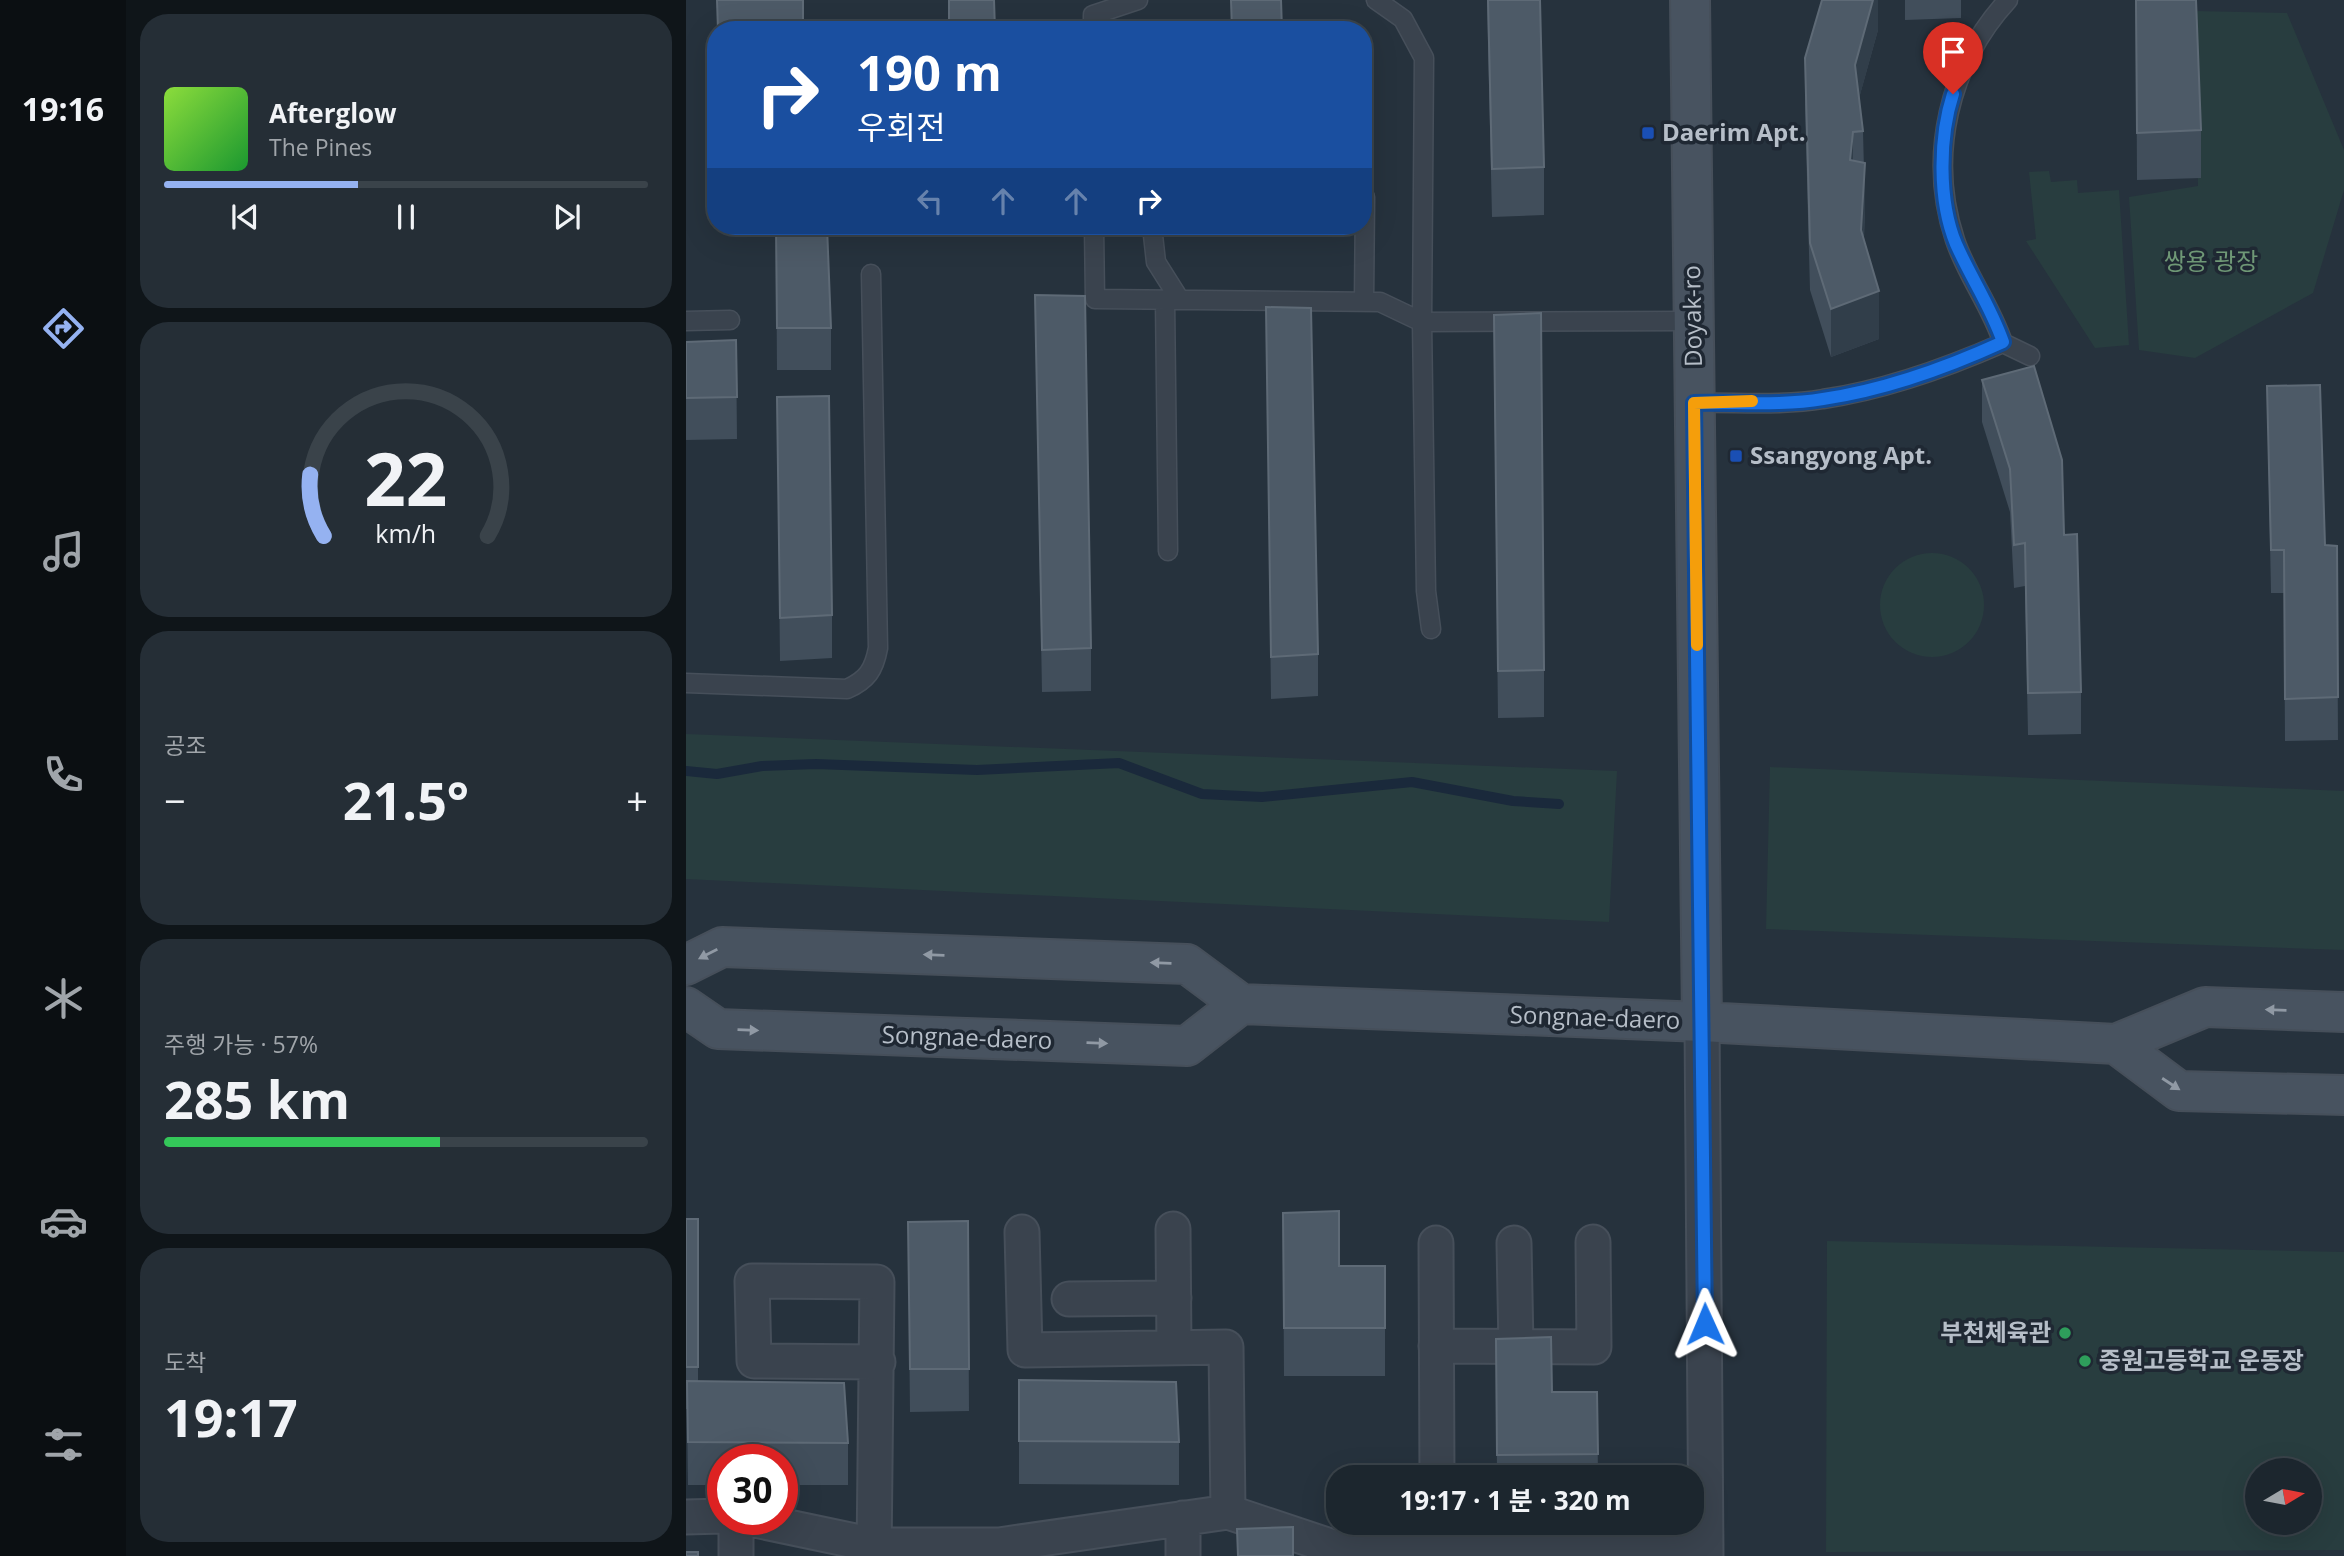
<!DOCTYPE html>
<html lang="ko">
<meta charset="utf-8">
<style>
:root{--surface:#1c262e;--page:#252e36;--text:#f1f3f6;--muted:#a0a5aa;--line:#3a434a;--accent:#95b2f1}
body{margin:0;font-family:"Open Sans","Noto Sans KR",sans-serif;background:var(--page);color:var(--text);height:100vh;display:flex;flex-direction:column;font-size:26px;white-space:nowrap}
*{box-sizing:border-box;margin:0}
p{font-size:23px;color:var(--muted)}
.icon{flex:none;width:38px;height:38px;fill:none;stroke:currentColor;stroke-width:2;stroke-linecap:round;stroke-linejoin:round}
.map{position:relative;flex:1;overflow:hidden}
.side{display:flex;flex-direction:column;gap:14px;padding:14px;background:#0f1519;width:560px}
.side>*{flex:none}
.hud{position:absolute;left:21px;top:21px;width:665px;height:214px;border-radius:28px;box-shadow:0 7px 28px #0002,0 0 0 2px var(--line);background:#1a4fa0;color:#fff;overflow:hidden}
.needle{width:46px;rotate:80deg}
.controls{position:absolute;left:1559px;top:1458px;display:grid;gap:14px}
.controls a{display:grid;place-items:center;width:77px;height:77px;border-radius:50%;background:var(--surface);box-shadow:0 7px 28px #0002,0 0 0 2px var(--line);font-size:35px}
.speed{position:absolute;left:21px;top:1444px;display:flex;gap:14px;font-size:35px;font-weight:700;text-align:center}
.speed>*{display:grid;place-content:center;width:91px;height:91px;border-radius:50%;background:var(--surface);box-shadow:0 7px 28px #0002,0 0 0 2px var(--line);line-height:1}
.speed .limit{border:10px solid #d22;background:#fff;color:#111}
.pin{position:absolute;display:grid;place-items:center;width:60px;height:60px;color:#fff;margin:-72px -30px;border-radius:50% 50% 50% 0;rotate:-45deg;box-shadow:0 0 7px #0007}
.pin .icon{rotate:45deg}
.me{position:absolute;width:77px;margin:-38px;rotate:359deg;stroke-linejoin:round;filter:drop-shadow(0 0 5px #0008)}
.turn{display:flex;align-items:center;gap:24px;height:147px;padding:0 35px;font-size:32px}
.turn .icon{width:91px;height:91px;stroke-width:2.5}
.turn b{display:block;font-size:49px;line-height:60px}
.lanes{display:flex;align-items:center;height:66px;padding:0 35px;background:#0003;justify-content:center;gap:35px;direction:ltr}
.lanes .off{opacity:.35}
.big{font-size:52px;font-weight:700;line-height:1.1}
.side .tile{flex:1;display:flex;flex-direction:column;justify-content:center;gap:10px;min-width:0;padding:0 24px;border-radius:28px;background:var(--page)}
.side .dial{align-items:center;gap:0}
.dial svg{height:182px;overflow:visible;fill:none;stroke:var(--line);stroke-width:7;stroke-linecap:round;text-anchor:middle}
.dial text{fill:var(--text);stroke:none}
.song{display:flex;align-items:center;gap:21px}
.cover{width:84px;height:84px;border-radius:10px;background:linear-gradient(135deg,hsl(90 70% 55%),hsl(130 70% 35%))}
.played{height:7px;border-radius:4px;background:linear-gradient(90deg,var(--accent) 40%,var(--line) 40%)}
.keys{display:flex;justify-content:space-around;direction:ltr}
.heat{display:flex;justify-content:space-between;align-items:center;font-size:38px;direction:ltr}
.charge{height:10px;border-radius:5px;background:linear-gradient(90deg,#34c759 57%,var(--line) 0)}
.trip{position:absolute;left:640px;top:1465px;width:378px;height:70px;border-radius:28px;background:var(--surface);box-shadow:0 7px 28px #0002,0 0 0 2px var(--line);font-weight:700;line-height:70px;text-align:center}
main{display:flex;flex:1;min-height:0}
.dock{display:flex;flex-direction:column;width:126px;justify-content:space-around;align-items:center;background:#0b0f12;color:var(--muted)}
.dock .icon{width:49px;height:49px}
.dock .current{color:var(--accent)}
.dock b{font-size:32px;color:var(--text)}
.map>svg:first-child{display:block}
</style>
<main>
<nav class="dock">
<b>19:16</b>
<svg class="icon current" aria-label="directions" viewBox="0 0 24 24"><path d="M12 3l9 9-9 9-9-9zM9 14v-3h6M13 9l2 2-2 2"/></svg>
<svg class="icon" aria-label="music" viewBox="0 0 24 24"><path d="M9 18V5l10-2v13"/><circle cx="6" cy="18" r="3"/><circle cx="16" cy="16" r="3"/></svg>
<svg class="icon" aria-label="phone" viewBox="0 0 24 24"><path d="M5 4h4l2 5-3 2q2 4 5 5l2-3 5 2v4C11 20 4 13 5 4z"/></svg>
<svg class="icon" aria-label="climate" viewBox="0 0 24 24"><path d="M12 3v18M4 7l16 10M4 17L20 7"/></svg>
<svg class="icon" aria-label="car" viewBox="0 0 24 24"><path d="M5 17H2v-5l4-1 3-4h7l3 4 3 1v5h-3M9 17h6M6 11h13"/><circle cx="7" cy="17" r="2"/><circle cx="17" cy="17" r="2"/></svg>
<svg class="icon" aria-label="filters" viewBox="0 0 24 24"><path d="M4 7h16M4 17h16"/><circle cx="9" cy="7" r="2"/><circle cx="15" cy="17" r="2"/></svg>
</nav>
<section class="side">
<div class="tile">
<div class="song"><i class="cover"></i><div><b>Afterglow</b><p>The Pines</p></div></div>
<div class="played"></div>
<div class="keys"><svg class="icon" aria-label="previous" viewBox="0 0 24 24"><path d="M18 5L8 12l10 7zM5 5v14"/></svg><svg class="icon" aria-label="pause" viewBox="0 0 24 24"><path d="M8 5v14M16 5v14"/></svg><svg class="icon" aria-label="next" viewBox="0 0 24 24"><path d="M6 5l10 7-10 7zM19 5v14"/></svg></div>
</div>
<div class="tile dial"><svg viewBox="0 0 100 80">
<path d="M14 69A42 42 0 1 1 86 69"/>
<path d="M14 69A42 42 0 0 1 8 42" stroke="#95b2f1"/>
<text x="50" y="56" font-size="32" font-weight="700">22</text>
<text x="50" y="72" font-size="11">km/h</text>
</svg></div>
<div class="tile"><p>공조</p>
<div class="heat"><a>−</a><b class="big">21.5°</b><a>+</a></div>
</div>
<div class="tile"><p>주행 가능 · 57%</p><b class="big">285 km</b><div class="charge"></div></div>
<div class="tile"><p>도착</p><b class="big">19:17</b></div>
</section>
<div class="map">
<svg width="1658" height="1556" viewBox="0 0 1658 1556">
<rect width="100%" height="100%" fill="#26323d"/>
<!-- green -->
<path fill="#283d3f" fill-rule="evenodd" d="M 1509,11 L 1601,13 L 1658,150 L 1658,190 L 1627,293 L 1509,358 L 1453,350 L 1443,197 L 1512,186 Z
M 1363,171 L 1365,182 L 1391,180 L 1392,193 L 1433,190 L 1443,345 L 1409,348 L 1340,241 L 1350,239 L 1343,172 Z
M1194 605a52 52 0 1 1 104 0a52 52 0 1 1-104 0Z
M 0,734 L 931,771 L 923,922 L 0,879 Z
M 1084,767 L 1658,791 L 1658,950 L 1080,929 Z
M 1141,1241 L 1658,1252 L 1658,1550 L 1140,1552 ZM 1624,1470 L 1624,1522 L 1572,1522 L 1572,1470 Z"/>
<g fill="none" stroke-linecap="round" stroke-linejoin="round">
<!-- stream -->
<path stroke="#1a293b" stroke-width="10" d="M 0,771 L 31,774 L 76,766 L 130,764 L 291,770 L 433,763 L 516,794 L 576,797 L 726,782 L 827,801 L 873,804"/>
<defs>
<path id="lane" d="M 690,0 L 717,19 L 738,58 L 736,322 L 740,591 L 745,629
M 407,30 L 407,15 L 452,0
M 408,226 L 409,299 L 694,302 L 736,322 L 1007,321
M 466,226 L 470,262 L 494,300
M 479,300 L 482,551
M 678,302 L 679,197
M 0,321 L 44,320
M 1317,343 C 1305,306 1281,276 1269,240 C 1241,156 1263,64 1322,0
M 1008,403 C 1050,402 1096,406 1137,399 C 1199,390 1260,368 1317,343 L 1344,356
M 0,683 L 161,689 C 181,680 188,670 192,648 L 185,274"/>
<path id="street" d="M 1016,1022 L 1020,1556
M 487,1229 L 488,1347
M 336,1232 L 339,1350 L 540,1347 L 542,1512
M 750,1243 L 751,1477
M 828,1243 L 830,1347
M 383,1299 L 488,1298
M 750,1346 L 908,1347 L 907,1242
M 0,1517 L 37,1516
M 497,1518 L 497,1556
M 64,1519 L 188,1545 L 313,1545 L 542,1512 L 668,1554 L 751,1546 L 1020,1544
M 50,1556 L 50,1519
M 188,1556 L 191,1282 L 66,1281 L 68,1361 L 192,1362"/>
<path id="secondary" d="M 1004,0 L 1016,1022
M 0,965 L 36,947 L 501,964 L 555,1004 L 1016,1022 L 1430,1044 L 1519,1007 L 1658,1012
M 0,1007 L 32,1029 L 501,1046 L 555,1004
M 1430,1044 L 1493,1091 L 1658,1095"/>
</defs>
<!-- lane casing -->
<use href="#lane" stroke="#464f5a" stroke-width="21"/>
<!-- street casing -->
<use href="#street" stroke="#464f5a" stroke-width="37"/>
<!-- secondary casing -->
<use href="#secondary" stroke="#464f5a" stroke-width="42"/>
<!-- lane -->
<use href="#lane" stroke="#3a434e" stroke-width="18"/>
<!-- street -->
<use href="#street" stroke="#3a434e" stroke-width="33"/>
<!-- secondary -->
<use href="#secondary" stroke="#485360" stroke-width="38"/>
</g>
<!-- wall -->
<path fill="#414e5b" d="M 801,0 L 854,0 L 858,167 L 858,215 L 806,217 Z
M 1192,0 L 1192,30 L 1173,98 L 1177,131 L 1179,210 L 1178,238 L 1193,339 L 1145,357 L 1124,290 L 1119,105 L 1119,58 Z
M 1219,0 L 1275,0 L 1275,18 L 1219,20 Z
M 1450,0 L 1515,130 L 1515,178 L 1451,180 Z
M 90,226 L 145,328 L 145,370 L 91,370 Z
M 285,226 L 333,226 L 333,228 L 285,230 Z
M 349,295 L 405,648 L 405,691 L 356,692 Z
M 580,307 L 632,654 L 632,696 L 585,699 Z
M 50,340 L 51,439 L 0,440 L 0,342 Z
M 808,363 L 858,670 L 858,717 L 812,718 Z
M 1296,380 L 1378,535 L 1395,692 L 1395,734 L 1342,735 L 1339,586 L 1328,588 L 1324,512 L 1296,422 Z
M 1581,386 L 1639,545 L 1651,546 L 1652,740 L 1599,741 L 1598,593 L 1585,593 Z
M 91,397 L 146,615 L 146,658 L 94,661 Z
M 597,1213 L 653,1266 L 699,1266 L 699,1376 L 598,1376 Z
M 0,1219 L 12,1219 L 12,1381 L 162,1443 L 162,1485 L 96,1485 L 96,1460 L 37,1460 L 37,1485 L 2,1485 L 1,1409 L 0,1409 Z
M 282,1221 L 283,1411 L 224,1412 L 222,1222 Z
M 810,1339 L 866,1392 L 911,1392 L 912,1477 L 811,1477 Z
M 333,1380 L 493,1442 L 493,1485 L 333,1484 Z"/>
<!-- shaded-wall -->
<path fill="#313e4a" d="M 1187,0 L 1192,0 L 1192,30 L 1169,113 L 1169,65 Z
M 1167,132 L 1167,180 L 1164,160 Z
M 1179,163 L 1179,210 L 1175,278 L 1175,230 Z
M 1193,291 L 1193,339 L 1145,357 L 1145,309 Z"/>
<!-- building -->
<path fill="#4d5a67" stroke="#5e6a76" stroke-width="2" d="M 31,0 L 117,0 L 117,30 L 32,30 Z
M 263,0 L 308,0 L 309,30 L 263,30 Z
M 545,0 L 595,0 L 596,30 L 546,30 Z
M 802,0 L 854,0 L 858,167 L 806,169 Z
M 1136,0 L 1187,0 L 1169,65 L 1177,131 L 1167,132 L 1164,160 L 1179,163 L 1175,230 L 1193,291 L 1145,309 L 1124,243 L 1119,58 Z
M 1450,0 L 1510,0 L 1515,130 L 1451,133 Z
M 90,226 L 141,226 L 145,328 L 91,328 Z
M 349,295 L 399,296 L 405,648 L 356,650 Z
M 580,307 L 625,308 L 632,654 L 585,657 Z
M 855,313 L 858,670 L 812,671 L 808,315 Z
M 50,340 L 51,397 L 0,398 L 0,342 Z
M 1348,366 L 1376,460 L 1378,535 L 1391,534 L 1395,692 L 1342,693 L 1339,543 L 1328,545 L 1324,469 L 1296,380 Z
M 1634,385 L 1639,545 L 1651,546 L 1652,697 L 1599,699 L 1598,550 L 1585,550 L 1581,386 Z
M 143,396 L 146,615 L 94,618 L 91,397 Z
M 653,1211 L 653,1266 L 699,1266 L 699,1328 L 598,1328 L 597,1213 Z
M 0,1219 L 12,1219 L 12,1367 L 0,1367 Z
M 282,1221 L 283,1369 L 224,1369 L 222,1222 Z
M 865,1337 L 866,1392 L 911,1392 L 912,1454 L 811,1455 L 810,1339 Z
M 333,1380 L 490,1382 L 493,1442 L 333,1441 Z
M 1,1381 L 158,1383 L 162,1443 L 2,1442 Z
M 607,1527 L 607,1556 L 552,1556 L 551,1529 Z
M 0,1552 L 12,1552 L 12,1556 L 0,1556 Z"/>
<!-- one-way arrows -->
<defs><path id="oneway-solid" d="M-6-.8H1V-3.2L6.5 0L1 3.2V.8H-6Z" transform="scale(1.75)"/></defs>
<g fill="#9099a4">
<use href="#oneway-solid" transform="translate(22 954) rotate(153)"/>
<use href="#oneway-solid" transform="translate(248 955) rotate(-178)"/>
<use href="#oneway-solid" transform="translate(475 963) rotate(-178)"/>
<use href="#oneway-solid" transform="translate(1590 1010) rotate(-178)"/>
<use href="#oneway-solid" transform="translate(62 1030) rotate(2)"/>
<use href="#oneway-solid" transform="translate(411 1043) rotate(2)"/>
<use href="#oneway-solid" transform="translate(1485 1084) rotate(33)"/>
</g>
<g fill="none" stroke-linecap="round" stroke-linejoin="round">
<defs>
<path id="route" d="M 1019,1324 L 1008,403 C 1050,402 1096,406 1137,399 C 1199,390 1260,368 1317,342 C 1305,307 1285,278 1270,244 C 1252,201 1253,137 1267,94"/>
</defs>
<!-- route casing -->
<use href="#route" stroke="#114b97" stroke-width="18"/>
<!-- route -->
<use href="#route" stroke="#1a73e8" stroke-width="12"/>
<!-- slow -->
<path stroke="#f59e0b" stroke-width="12" d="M 1011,645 L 1008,403 L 1066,401"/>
</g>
<!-- markers -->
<g fill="#1a4fb4" stroke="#1f2833" stroke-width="2.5">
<rect x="955" y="126" width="14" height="14" rx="3.5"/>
<rect x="1043" y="449" width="14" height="14" rx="3.5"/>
</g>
<g fill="#2e9e5b" stroke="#1f2833" stroke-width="2.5">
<circle cx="1379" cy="1333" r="7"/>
<circle cx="1399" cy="1361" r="7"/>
</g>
<g text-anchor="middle" stroke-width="7" stroke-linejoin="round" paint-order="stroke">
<!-- poi labels -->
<g font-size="24" font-weight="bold" fill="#b6bec8" stroke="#1f2833" text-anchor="start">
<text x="976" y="141">Daerim Apt.</text>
<text x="1064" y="464">Ssangyong Apt.</text>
<text x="1365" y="1341" text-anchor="end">부천체육관</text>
<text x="1413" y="1369">중원고등학교 운동장</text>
</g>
<!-- park labels -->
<g font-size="24" fill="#6f9876" stroke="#1f2833">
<text x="1525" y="270">쌍용 광장</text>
</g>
<!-- street labels -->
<g font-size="24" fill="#b6bec8" stroke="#1f2833">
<text transform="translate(1007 316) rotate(-91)" y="8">Doyak-ro</text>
<text transform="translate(909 1018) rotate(2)" y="8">Songnae-daero</text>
<text transform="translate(281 1038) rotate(2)" y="8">Songnae-daero</text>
</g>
</g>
</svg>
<div class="controls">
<a><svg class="needle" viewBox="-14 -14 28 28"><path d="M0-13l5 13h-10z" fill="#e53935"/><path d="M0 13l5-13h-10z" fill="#a0a5aa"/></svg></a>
</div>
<div class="speed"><div class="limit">30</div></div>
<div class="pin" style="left:1267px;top:94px;background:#d93025"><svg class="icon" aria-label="arrive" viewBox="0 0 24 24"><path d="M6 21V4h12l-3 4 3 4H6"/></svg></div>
<svg class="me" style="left:1019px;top:1324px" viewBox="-20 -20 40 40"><path d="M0-17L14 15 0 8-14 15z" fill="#1a73e8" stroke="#fff" stroke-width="4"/></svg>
<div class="trip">19:17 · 1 분 · 320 m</div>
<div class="hud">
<div class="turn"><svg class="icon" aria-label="right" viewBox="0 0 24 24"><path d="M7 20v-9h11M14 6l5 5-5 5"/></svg><div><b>190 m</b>우회전</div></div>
<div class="lanes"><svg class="icon off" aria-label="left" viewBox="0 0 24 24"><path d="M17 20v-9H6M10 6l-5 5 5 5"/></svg><svg class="icon off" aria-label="ahead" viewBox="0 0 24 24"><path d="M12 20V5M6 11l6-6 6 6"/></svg><svg class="icon off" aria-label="ahead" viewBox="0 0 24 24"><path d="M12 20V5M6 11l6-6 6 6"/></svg><svg class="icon" aria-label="right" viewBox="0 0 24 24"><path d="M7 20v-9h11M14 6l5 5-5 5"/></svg></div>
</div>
</div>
</main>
